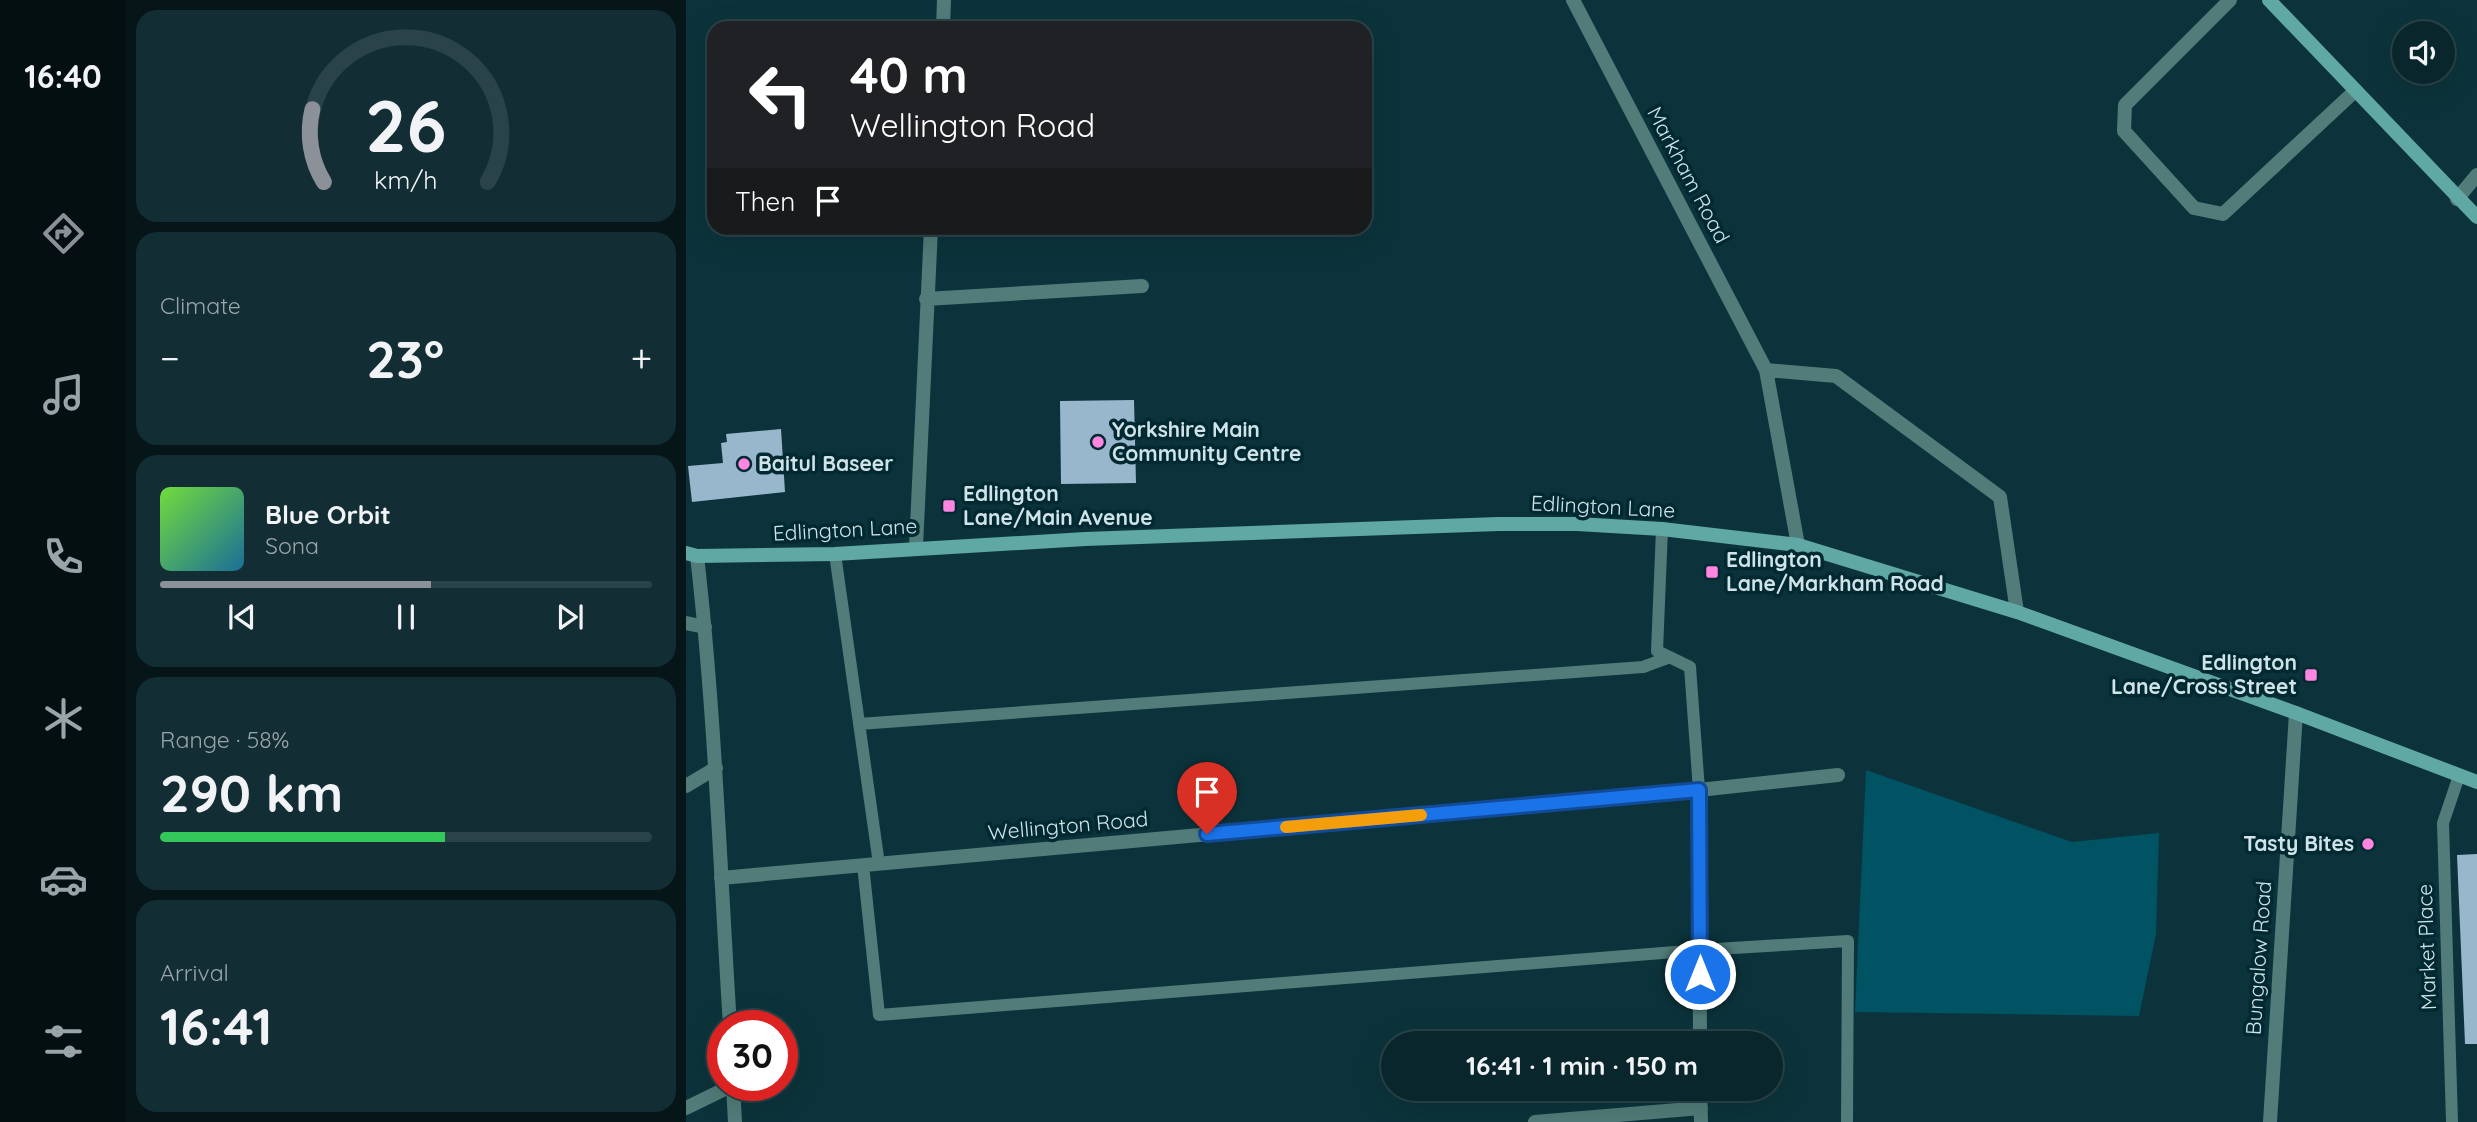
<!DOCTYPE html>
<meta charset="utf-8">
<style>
:root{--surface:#09262c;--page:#122e34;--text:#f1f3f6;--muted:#99a5a9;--line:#294348;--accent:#8c9099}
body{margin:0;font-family:Quicksand,sans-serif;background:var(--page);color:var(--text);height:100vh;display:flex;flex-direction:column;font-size:26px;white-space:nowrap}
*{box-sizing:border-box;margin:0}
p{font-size:23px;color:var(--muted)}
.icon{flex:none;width:38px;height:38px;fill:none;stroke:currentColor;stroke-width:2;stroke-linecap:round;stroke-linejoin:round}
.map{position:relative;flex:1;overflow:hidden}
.panel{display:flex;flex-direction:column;gap:10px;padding:10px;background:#051518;width:560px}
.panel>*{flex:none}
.hud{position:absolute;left:21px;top:21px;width:665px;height:214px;border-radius:21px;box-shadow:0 7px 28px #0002,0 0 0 2px var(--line);background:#202124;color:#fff;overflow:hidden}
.tools{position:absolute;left:1706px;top:21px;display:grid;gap:14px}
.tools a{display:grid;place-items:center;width:63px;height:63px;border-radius:50%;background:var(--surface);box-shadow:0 7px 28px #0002,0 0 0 2px var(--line);font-size:35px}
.speed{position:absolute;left:21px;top:1010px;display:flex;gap:14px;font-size:35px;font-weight:700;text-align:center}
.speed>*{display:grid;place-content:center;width:91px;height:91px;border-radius:50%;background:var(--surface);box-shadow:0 7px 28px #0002,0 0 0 2px var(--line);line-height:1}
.speed .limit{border:10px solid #d22;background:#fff;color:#111}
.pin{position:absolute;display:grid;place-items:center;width:60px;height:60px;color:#fff;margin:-72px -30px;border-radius:50% 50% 50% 0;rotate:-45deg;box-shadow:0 0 7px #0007}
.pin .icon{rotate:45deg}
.me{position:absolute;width:77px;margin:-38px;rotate:0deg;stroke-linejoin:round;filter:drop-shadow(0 0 5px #0008)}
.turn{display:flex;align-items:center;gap:24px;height:147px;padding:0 28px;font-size:32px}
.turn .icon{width:91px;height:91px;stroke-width:2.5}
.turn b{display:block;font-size:49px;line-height:60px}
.then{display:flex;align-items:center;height:66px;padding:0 28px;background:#0003;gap:14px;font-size:26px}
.big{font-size:52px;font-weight:700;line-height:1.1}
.panel .tile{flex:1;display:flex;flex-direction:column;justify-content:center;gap:10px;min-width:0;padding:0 24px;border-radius:21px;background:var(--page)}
.panel .dial{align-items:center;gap:0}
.dial svg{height:182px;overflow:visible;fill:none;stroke:var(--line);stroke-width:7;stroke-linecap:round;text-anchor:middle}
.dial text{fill:var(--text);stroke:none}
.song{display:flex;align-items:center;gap:21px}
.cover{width:84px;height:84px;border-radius:10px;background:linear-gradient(135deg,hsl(100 70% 55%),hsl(200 70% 35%))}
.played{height:7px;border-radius:4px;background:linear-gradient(90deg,var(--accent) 55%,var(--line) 55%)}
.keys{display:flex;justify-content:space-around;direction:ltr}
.heat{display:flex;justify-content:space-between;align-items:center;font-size:38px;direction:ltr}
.charge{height:10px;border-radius:5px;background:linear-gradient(90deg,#34c759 58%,var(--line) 0)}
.trip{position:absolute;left:695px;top:1031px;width:402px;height:70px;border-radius:35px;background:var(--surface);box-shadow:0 7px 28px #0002,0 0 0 2px var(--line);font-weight:700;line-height:70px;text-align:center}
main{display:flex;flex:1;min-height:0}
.menu{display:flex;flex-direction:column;width:126px;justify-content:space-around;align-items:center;background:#040f12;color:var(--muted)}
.menu .icon{width:49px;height:49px}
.menu .active{color:var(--accent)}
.menu b{font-size:32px;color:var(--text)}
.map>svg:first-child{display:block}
</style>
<main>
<nav class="menu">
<b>16:40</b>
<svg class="icon active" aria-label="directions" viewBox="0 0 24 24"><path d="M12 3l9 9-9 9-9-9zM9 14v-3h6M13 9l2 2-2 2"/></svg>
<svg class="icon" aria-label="music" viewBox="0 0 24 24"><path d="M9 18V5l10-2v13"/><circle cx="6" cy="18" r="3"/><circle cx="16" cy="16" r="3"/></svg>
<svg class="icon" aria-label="phone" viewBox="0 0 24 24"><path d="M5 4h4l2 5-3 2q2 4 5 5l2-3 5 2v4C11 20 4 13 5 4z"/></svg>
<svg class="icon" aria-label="climate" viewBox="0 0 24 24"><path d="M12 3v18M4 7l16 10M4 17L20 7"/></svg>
<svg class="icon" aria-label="car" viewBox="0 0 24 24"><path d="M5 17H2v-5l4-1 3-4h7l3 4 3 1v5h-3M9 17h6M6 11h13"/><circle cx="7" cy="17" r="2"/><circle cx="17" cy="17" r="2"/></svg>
<svg class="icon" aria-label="filters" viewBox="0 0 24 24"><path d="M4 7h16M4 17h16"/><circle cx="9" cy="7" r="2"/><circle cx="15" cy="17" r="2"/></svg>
</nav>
<section class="panel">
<div class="tile dial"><svg viewBox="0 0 100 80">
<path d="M14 69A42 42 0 1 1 86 69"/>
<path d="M14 69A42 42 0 0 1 9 37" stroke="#8c9099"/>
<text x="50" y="56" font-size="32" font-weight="700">26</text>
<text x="50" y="72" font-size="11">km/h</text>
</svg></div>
<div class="tile"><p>Climate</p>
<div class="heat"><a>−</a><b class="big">23°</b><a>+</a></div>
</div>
<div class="tile">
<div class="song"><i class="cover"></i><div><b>Blue Orbit</b><p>Sona</p></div></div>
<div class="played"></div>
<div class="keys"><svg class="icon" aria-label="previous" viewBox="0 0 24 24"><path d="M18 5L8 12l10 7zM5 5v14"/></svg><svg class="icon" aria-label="pause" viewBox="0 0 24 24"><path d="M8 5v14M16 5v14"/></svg><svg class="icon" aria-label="next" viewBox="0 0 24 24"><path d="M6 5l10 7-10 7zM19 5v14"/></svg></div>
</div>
<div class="tile"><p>Range · 58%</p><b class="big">290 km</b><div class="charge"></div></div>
<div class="tile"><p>Arrival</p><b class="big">16:41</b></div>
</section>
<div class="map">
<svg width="1791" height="1122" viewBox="0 0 1791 1122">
<rect width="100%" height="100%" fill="#0c333b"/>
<!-- green -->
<path fill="#005362" d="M 1180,770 L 1386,842 L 1473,833 L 1470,934 L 1453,1016 L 1169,1012 Z"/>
<!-- building -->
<path fill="#99b7cc" d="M 448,400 L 450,483 L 375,484 L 374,401 Z
M 95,429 L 99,492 L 6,502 L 2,466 L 37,463 L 35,443 L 41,442 L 40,434 Z
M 1791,854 L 1791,1044 L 1779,1044 L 1771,855 Z"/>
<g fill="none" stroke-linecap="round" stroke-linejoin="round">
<!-- lane -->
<path stroke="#517c79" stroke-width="12" d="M 976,529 L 971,651 L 1004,667 L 1013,790
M 149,554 L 193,864
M 173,724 L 957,667 L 984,657
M 177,865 L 193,1015 L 1014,950 L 1162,941 L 1161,1122
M 1766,1122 L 1757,823 L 1773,776"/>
<!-- street -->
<path stroke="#517c79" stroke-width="14" d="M 887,0 L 1080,370 L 1112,545
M 1544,0 L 1439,105 L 1438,131 L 1508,208 L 1537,214 L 1669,91
M 257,28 L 258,0
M 1771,199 L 1791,175
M 240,299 L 456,286
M 1080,370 L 1150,376 L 1314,497 L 1331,612
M 230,547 L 245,228
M 11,556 C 29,712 34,869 44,1026
M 0,623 L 19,627
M 0,786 L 30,768
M 1013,790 L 1014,1043
M 35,878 L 1013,790 L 1152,775
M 47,1085 L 49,1122
M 1014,1088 L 1015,1122
M 0,1108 L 47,1085
M 849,1122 L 1015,1108
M 1584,1122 L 1610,713"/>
<!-- secondary -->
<path stroke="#60a8a4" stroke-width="14" d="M 1583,0 L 1791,217
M 0,553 L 11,556 L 149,554 L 399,539 L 812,524 L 891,524 L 976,529 L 1112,545 L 1331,612 L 1610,713 L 1791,782"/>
</g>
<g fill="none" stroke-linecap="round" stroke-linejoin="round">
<defs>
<path id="route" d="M 521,834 L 1013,790 L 1014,974"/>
</defs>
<!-- route casing -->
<use href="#route" stroke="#114b97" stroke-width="18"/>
<!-- route -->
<use href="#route" stroke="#1a73e8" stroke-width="12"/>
<!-- slow -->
<path stroke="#f59e0b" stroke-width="12" d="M 600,827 L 735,815"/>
</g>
<!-- markers -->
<g fill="#fe86e0" stroke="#012931" stroke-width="2.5">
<circle cx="412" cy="442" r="7"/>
<circle cx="58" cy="464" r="7"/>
<rect x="256" y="499" width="14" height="14" rx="3.5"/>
<rect x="1019" y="565" width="14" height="14" rx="3.5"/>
<rect x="1618" y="668" width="14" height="14" rx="3.5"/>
<circle cx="1682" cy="844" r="7"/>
</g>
<g text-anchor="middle" stroke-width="7" stroke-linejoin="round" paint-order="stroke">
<!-- street labels -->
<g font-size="21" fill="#cfe3e8" stroke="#012931">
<text transform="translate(1002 175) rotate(62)" y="7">Markham Road</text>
<text transform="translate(917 507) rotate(3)" y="7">Edlington Lane</text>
<text transform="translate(159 530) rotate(-3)" y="7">Edlington Lane</text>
<text transform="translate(382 826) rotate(-5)" y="7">Wellington Road</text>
<text transform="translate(1741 947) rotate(-92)" y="7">Market Place</text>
<text transform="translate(1573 958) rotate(-86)" y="7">Bungalow Road</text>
</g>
<!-- poi labels -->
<g font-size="21" font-weight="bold" fill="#cfe3e8" stroke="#012931" text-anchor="start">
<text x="426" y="437">Yorkshire Main<tspan x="426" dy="24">Community Centre</tspan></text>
<text x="72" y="471">Baitul Baseer</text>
<text x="277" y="501">Edlington<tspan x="277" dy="24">Lane/Main Avenue</tspan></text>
<text x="1040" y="567">Edlington<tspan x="1040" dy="24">Lane/Markham Road</tspan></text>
<text x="1611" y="670" text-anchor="end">Edlington<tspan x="1611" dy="24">Lane/Cross Street</tspan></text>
<text x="1668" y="851" text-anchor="end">Tasty Bites</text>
</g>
</g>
</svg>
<div class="tools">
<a><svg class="icon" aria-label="sound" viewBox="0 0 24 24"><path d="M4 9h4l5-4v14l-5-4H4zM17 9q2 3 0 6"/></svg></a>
</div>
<div class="speed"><div class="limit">30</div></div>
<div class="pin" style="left:521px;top:834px;background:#d93025"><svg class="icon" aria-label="arrive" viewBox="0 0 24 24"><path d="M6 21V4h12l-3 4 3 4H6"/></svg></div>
<svg class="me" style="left:1014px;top:974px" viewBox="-20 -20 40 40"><circle r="17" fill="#1a73e8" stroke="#fff" stroke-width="3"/><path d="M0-11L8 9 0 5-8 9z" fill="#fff"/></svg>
<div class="trip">16:41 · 1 min · 150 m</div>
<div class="hud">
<div class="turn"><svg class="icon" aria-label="left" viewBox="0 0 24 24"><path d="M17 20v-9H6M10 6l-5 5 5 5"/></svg><div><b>40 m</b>Wellington Road</div></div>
<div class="then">Then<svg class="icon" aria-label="arrive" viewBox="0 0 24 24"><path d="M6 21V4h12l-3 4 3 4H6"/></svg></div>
</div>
</div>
</main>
